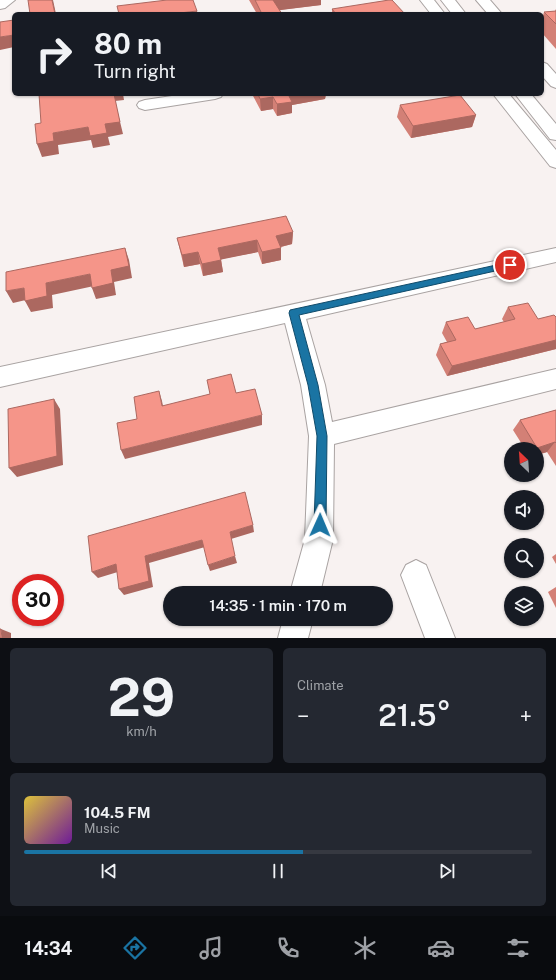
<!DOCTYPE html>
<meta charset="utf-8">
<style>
:root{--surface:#171b24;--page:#242831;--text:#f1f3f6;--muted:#9ea1a6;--line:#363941;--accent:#1a74a3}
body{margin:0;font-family:"Public Sans",sans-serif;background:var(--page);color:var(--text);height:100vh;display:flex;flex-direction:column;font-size:15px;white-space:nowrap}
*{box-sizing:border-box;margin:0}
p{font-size:13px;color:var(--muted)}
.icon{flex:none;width:22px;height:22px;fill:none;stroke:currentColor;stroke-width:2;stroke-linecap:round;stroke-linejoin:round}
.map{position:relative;height:638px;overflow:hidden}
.panel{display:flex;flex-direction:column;gap:10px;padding:10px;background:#0d0f14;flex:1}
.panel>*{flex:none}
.hud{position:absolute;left:12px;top:12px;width:532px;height:84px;border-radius:6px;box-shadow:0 1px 3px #0004;background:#171b24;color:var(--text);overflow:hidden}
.needle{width:26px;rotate:335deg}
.tools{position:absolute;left:504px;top:442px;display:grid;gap:8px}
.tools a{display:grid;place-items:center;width:40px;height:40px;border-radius:50%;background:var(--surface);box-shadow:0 1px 3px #0004;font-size:20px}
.speed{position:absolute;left:12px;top:574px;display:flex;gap:8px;font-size:20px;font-weight:700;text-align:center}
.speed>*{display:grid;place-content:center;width:52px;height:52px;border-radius:50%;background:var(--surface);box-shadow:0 1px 3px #0004;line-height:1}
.speed .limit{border:6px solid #d22;background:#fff;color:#111}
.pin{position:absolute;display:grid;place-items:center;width:34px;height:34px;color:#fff;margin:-17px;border:2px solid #fff;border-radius:50%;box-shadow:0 1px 4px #0007}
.me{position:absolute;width:44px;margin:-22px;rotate:1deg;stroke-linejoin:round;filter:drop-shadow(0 0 3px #0008)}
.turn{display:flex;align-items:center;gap:14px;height:84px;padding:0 16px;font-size:18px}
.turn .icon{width:52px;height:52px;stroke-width:2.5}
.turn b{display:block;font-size:28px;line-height:34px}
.big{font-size:30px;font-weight:600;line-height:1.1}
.panel .tile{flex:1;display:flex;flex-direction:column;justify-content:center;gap:6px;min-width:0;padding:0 14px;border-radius:6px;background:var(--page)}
.panel .dial{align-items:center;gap:0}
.dial b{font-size:52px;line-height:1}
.song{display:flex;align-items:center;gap:12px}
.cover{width:48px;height:48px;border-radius:6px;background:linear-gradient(135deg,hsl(50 70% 55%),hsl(280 70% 35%))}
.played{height:4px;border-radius:2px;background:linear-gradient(90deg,var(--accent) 55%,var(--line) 55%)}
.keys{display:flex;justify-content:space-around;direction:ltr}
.heat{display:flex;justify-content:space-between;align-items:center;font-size:22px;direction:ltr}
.panel .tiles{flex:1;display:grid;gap:10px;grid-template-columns:1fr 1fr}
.tile:last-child{grid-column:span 2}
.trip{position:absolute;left:163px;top:586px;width:230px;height:40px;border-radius:20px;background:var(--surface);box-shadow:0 1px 3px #0004;font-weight:600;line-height:40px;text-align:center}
.dock{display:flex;height:64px;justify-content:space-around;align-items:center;background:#090b0e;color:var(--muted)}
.dock .icon{width:28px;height:28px}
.dock .on{color:var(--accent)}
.dock b{font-size:18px;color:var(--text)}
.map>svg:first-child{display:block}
</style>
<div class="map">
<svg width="556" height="638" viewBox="0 0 556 638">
<rect width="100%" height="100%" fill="#f8f2f1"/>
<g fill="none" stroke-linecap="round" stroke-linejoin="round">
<defs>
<path id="minor" d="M 0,0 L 15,0 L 5,8 L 0,9 Z
M 420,0 L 434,0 L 445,14 L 431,14 Z
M 441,0 L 455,0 L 466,14 L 452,14 Z
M 476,0 L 490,0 L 502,14 L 488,14 Z
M 542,62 L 547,64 L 556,74 L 556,88 L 551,86 L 542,76 Z
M 185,94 L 223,94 L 221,97 L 215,99 L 145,110 L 139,108 L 137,105 L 139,102 L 145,100 Z
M 493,94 L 509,94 L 556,150 L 556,168 L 550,166 Z
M 515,94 L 531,94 L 556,124 L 556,140 L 550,139 Z
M 556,248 L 556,262 L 306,319 L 325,385 L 332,422 L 556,369 L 556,389 L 334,444 L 333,539 L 320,593 L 290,593 L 305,539 L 309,436 L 301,385 L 285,323 L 0,387 L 0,367 Z
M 416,560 L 426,565 L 455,638 L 425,638 L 401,575 L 406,565 Z
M 283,619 L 313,619 L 308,638 L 278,638 Z"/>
</defs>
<!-- minor casing -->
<use href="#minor" stroke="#a9a3a2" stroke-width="2"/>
<!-- minor -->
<use href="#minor" fill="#fff" fill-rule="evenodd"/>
</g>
<!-- wall -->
<path fill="#d38076" d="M 249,0 L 321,0 L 321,5 L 279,10 L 282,14 L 257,14 Z
M 332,9 L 405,14 L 332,14 Z
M 556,9 L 556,49 L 542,33 L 542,19 L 544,12 L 555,11 Z
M 252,94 L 326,94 L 325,99 L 292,105 L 292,113 L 277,116 L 273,109 L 261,111 Z
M 400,105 L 476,115 L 472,127 L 411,138 L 397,117 Z
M 293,232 L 292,244 L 281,247 L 281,260 L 262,264 L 258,252 L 221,259 L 223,272 L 203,276 L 200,264 L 184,267 L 177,238 Z
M 508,307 L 538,319 L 556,317 L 556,349 L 447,376 L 436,355 L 440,344 L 447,342 L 442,333 L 446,322 L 475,329 L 504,322 L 502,319 Z
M 556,410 L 556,466 L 547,452 L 537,455 L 537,449 L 525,449 L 513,430 L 520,420 Z
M 556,554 L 556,564 L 552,557 Z
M 556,587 L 556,608 L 548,592 Z"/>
<!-- shaded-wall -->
<path fill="#ac6860" d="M 52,0 L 53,0 L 56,14 L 55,14 Z
M 273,0 L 321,0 L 321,5 L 273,11 Z
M 197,11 L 198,14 L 171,14 Z
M 14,35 L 14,47 L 0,50 L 0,37 Z
M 114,94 L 123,94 L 124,100 L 115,101 L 123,134 L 108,137 L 110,145 L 93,148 L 91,140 L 58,145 L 59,154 L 42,157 L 37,144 L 53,133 L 105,124 Z
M 288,94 L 326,94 L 325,99 L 292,105 L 292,113 L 277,116 L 277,104 Z
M 273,97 L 273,109 L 261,111 L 260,99 Z
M 476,115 L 472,127 L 411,138 L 413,126 Z
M 293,232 L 292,244 L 276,248 L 276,236 Z
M 257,240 L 258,252 L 219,260 L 218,248 Z
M 125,248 L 129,260 L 132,278 L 114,282 L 116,295 L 96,299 L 92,288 L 111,270 Z
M 281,248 L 281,260 L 262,264 L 262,252 Z
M 198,252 L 200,264 L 184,267 L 182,255 Z
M 221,260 L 223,272 L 203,276 L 202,264 Z
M 90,274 L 94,286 L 52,295 L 53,308 L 31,312 L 25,301 L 46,283 Z
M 24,288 L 30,299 L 13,303 L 6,291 Z
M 556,340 L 556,349 L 447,376 L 452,366 Z
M 159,391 L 162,401 L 165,416 L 162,406 Z
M 54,399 L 60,409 L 63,465 L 17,477 L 9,468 Z
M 262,415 L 262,425 L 125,459 L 121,450 Z
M 555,442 L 547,452 L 537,455 L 537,449 L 536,449 L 537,448 Z
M 253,525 L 254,532 L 231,539 L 230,532 Z
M 202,540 L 205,547 L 149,563 L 153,587 L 124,595 L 119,589 L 145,556 Z
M 235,556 L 237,563 L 210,571 L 208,565 Z
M 116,564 L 121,571 L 98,578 L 92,572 Z
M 1,629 L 11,633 L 11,638 L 2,638 Z"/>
<!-- building -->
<path fill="#f59589" stroke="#ac6860" d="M 28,0 L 52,0 L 55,14 L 30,14 Z
M 167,0 L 193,0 L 197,11 L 171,14 L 119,14 L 117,6 Z
M 255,0 L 274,0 L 273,0 L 282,14 L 262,14 Z
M 389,0 L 392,0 L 405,14 L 336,14 L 332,9 Z
M 556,11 L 556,24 L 544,12 Z
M 14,20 L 14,35 L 0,37 L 0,22 Z
M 39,94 L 114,94 L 120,122 L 105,124 L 107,133 L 90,136 L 88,127 L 53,133 L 54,141 L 37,144 L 35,124 L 41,123 Z
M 258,94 L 289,94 L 288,94 L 292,102 L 277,104 L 273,97 L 260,99 Z
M 460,95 L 476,115 L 413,126 L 400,105 Z
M 286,216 L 293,232 L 276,236 L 281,248 L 262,252 L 257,240 L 218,248 L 221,260 L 202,264 L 198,252 L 182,255 L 177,238 Z
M 125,248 L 129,266 L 111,270 L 113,283 L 92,288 L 90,274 L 46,283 L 47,296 L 25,301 L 24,288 L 6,291 L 6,272 Z
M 528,303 L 538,319 L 554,315 L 556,317 L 556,340 L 452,366 L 440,344 L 456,340 L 446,322 L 468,317 L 475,329 L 515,319 L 508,307 Z
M 231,374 L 236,393 L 255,389 L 262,415 L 121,450 L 117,423 L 137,419 L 134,397 L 159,391 L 162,406 L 210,394 L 207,380 Z
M 54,399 L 57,456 L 9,468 L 8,409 Z
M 556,410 L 556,443 L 555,442 L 537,448 L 520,420 Z
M 245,492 L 253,525 L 230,532 L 235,556 L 208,565 L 202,540 L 145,556 L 149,581 L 119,589 L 116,564 L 92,572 L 88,536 Z
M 0,629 L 1,629 L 2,638 L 0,638 Z"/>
<!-- route -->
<path fill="#1a74a3" stroke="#114b6a" d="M 510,262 L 514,265 L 513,267 L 299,315 L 318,385 L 327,436 L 326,525 L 324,529 L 320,530 L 316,529 L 314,525 L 317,436 L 308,385 L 289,313 L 290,310 Z"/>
</svg>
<div class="tools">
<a><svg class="needle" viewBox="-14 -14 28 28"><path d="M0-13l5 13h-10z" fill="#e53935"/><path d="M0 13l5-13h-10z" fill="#9ea1a6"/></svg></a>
<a><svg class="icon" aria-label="sound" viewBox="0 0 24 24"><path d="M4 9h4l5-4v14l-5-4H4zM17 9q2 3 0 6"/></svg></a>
<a><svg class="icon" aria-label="search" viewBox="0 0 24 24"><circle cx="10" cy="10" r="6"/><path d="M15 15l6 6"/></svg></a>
<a><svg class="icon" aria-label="layers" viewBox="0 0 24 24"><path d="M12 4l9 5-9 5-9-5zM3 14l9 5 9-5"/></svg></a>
</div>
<div class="speed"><div class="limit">30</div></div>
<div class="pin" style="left:510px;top:265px;background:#d93025"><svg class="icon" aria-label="arrive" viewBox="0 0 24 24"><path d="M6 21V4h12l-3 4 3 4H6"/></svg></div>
<svg class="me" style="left:320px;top:525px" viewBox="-20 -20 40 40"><path d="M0-17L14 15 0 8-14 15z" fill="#1a74a3" stroke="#fff" stroke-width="4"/></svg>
<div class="trip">14:35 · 1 min · 170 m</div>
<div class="hud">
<div class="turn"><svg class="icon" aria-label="right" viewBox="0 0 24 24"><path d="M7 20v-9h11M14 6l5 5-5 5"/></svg><div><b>80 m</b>Turn right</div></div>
</div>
</div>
<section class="panel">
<div class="tiles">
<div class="tile dial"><b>29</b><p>km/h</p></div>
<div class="tile"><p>Climate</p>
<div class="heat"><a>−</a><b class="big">21.5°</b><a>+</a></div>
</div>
<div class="tile">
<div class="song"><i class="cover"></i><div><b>104.5 FM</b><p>Music</p></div></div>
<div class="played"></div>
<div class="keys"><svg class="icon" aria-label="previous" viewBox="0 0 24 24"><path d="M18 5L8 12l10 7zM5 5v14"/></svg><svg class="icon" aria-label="pause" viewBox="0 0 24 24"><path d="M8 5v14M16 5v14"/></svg><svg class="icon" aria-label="next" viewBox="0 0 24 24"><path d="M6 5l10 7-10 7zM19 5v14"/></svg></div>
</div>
</div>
</section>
<nav class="dock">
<b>14:34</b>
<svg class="icon on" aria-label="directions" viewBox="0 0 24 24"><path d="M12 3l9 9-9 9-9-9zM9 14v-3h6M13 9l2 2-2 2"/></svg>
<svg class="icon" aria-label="music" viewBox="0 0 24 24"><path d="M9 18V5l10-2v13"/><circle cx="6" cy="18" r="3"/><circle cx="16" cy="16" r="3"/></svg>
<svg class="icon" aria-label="phone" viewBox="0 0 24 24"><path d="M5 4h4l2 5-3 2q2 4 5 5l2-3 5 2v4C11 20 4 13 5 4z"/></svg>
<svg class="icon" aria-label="climate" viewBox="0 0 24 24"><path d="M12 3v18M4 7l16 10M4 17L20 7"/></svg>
<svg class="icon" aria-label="car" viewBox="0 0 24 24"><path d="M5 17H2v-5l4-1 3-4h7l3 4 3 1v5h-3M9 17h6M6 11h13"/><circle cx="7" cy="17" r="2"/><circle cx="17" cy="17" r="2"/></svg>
<svg class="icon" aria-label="filters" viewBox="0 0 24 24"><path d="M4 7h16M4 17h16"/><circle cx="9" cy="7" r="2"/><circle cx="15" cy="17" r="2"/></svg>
</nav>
